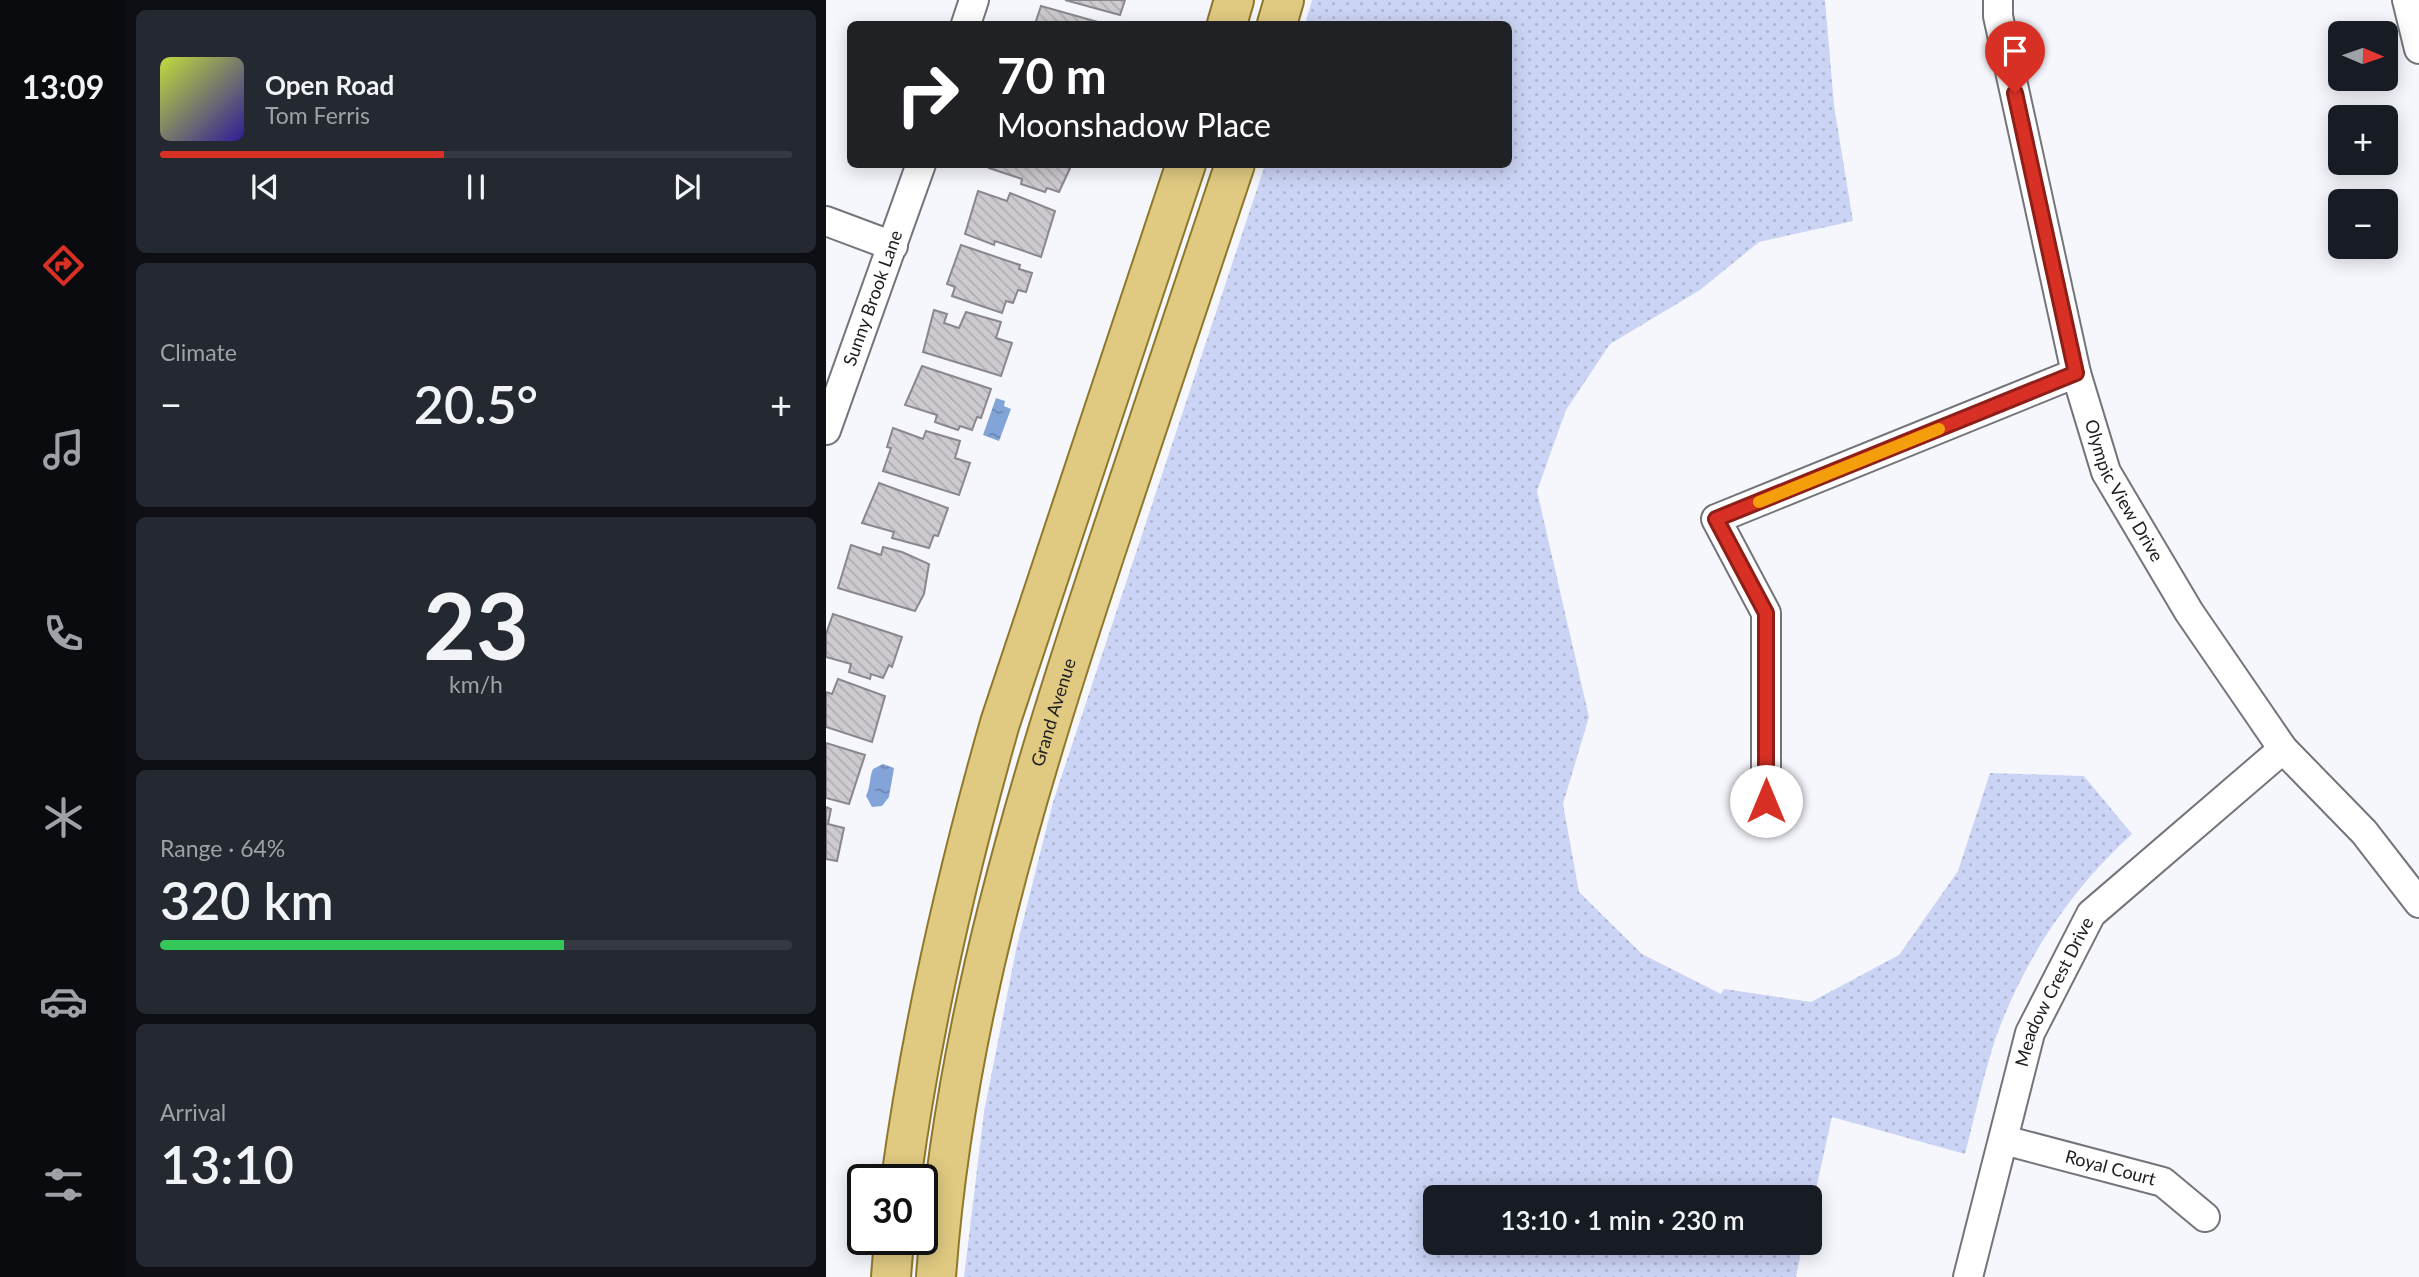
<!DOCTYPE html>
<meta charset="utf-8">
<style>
:root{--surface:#171b24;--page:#242831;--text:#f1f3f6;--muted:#9ea1a6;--line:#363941;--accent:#d93025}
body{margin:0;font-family:Lato,sans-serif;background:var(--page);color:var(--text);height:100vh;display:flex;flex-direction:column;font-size:26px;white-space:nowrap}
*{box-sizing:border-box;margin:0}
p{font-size:23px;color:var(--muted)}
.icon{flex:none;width:38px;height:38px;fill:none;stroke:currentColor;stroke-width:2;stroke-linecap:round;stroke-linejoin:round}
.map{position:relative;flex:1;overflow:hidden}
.panel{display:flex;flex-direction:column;gap:10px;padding:10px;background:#0d0f14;width:700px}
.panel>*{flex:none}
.hud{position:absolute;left:21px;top:21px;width:665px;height:147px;border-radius:10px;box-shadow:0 4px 18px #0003;background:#202124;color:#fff;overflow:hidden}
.needle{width:46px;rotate:92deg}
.controls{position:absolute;left:1502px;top:21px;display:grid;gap:14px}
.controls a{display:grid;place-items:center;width:70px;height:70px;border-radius:10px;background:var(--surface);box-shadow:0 4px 18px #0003;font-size:35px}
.speed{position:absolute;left:21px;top:1164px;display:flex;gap:14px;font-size:35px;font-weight:700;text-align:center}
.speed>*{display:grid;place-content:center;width:91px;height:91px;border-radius:50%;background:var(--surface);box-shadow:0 4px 18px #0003;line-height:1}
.speed .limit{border:4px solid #111;border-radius:10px;background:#fff;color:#111}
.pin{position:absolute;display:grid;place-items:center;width:60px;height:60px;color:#fff;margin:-72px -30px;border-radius:50% 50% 50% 0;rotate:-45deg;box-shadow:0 0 7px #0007}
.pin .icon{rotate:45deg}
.me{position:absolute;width:77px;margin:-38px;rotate:0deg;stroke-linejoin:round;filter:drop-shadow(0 0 5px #0008)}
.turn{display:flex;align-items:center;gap:24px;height:147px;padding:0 35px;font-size:32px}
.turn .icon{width:91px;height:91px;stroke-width:2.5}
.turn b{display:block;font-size:49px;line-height:60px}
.big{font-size:52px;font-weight:600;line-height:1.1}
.panel .tile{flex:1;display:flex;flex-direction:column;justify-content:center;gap:10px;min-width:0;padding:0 24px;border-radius:10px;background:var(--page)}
.panel .dial{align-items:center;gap:0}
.dial b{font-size:91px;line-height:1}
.song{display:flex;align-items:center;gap:21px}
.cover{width:84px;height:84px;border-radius:10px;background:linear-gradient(135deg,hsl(70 70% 55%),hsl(250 70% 35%))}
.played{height:7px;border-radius:4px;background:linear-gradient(90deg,var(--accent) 45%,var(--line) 45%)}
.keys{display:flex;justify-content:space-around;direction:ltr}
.heat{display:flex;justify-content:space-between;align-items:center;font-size:38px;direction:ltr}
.charge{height:10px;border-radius:5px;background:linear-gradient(90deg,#34c759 64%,var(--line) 0)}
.trip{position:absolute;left:597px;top:1185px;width:399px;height:70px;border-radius:10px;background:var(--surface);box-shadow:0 4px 18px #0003;font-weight:600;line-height:70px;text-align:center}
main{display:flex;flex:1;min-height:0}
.tab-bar{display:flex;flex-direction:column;width:126px;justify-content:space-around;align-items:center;background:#090b0e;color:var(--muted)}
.tab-bar .icon{width:49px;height:49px}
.tab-bar .current{color:var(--accent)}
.tab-bar b{font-size:32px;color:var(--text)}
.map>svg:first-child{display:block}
</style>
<main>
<nav class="tab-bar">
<b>13:09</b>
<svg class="icon current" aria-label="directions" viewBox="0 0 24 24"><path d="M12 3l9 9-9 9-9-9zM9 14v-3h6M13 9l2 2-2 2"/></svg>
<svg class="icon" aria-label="music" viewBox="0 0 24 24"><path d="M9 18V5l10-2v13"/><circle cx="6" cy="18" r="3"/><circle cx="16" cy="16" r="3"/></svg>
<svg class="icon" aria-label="phone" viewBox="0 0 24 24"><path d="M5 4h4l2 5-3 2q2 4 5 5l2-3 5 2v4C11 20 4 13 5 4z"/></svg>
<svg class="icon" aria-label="climate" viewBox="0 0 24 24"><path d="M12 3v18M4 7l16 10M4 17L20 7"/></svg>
<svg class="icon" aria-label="car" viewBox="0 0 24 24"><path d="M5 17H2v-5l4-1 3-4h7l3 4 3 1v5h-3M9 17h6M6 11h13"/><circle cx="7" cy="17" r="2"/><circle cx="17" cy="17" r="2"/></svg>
<svg class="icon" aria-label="filters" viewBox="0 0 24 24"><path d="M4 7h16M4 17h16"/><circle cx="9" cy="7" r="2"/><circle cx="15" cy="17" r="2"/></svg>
</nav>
<section class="panel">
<div class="tile">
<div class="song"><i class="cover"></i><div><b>Open Road</b><p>Tom Ferris</p></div></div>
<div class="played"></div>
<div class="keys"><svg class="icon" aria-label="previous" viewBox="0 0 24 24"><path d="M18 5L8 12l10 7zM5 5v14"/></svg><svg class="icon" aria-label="pause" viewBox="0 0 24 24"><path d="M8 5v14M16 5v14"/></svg><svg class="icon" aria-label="next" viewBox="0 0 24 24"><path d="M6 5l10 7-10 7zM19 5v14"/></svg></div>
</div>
<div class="tile"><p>Climate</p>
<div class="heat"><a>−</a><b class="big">20.5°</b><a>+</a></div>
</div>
<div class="tile dial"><b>23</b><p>km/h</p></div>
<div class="tile"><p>Range · 64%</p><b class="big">320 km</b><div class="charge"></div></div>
<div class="tile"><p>Arrival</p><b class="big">13:10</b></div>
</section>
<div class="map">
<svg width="1593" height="1277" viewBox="0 0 1593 1277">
<defs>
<pattern id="grass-dots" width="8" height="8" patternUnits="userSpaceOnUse" patternTransform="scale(1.75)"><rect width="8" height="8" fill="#ccd4f5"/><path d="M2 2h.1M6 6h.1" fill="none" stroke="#afb6d2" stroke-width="1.8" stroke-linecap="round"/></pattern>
<pattern id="water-ripples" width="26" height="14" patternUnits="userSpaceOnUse" patternTransform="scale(1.75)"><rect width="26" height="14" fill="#83a4d9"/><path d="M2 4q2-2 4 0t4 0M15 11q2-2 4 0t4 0" fill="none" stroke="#6b85b0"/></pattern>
<pattern id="building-back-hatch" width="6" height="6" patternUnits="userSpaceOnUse" patternTransform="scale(1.75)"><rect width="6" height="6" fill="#cdcad0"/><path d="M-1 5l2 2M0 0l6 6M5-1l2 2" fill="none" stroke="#b0adb2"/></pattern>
</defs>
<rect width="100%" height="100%" fill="#f6f7fd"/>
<!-- grass -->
<path fill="url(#grass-dots)" d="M 486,0 L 999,0 L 1008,106 L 1027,221 L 933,242 L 874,290 L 784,344 L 740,410 L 711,491 L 763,717 L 737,804 L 753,892 L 816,954 L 895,994 L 898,989 L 985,1002 L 1073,955 L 1132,871 L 1164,773 L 1258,776 L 1306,834 C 1244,890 1197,961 1169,1040 C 1157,1077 1149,1116 1139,1154 L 1006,1117 L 984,1216 L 984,1197 L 609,1197 L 609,1242 L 977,1243 L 970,1277 L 138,1277 L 158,1112 L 191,945 L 227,802 L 439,165 L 682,164 L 682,24 L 479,24 Z"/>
<!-- water -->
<path fill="url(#water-ripples)" d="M 170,398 L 179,401 L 178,406 L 185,409 L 173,441 L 157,435 Z
M 57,764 L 68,768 L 63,797 L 56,806 L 46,807 L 40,796 C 45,786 43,778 47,769 Z"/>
<!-- building -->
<path fill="url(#building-back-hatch)" stroke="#8a888d" stroke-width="2" d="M 239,0 L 299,0 L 294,15 Z
M 215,6 L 279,24 L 209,24 Z
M 164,164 L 246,164 L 233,192 L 221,188 L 219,192 L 195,184 L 196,179 L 163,168 Z
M 152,191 L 181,201 L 184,193 L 229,211 L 215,257 L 169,241 L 168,245 L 139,234 Z
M 135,245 L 194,265 L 193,269 L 206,273 L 200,292 L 192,290 L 187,303 L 180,301 L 176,313 L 126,296 L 129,287 L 121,284 Z
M 108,310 L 121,314 L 118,323 L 133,328 L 140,312 L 175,322 L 170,338 L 186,343 L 175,376 L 97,352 Z
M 96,366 L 165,389 L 155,418 L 151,417 L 146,430 L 134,426 L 132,430 L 109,422 L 111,415 L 79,405 Z
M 67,428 L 97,439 L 100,431 L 134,441 L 129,458 L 144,463 L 133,495 L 57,471 L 65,448 L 61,447 Z
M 53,483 L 122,508 L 112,536 L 108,535 L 103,548 L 66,538 L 68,532 L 36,523 Z
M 25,545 L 55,555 L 57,547 L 76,552 L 103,564 L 98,594 L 89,611 L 12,588 Z
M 7,614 L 76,637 L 66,667 L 63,665 L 57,678 L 45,674 L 44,679 L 23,672 L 25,664 L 0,657 L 0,634 Z
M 12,679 L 59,696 L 46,742 L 0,727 L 0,692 L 6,694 Z
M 0,743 L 39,755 L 23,804 L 0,798 Z
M 0,807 L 5,809 L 2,824 L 18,828 L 11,861 L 0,859 Z"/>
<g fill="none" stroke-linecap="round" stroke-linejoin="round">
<defs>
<g id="minor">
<path id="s1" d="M 1172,0 L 1172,16 L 1250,373 L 1280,472 L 1363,612 L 1457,749 L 1538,832 L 1593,903"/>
<path d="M 1581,0 L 1593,49"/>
<path d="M 140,24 L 148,0"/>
<path d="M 0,221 L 67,246"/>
<path id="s2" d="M 0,430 L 95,164"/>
<path d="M 940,801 L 940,613 L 890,519 L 1250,373"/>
<path id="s3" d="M 1178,1140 L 1337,1182 L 1379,1217"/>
<path id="s4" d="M 1142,1277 L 1204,1033 L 1265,914 L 1457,749"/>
</g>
<g id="primary">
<path d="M 401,24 L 408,0"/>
<path d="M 451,24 L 458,0"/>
<path d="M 75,1180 C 96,1024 131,874 174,723 L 360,164"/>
<path d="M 65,1277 L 68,1239"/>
<path id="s5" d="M 110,1277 C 128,1024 201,789 280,550 C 323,422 366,293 409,164"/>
</g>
</defs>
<!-- minor casing -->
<use href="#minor" stroke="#73757a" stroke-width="32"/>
<!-- primary casing -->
<use href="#primary" stroke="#8f782a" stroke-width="42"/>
<!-- minor -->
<use href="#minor" stroke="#fff" stroke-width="28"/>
<!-- primary -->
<use href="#primary" stroke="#e0ca82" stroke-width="38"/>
</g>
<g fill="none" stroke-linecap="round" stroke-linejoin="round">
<defs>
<path id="route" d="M 940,801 L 940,613 L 890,519 L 1250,373 L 1189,93"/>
</defs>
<!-- route casing -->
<use href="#route" stroke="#8d1f18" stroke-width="18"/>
<!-- route -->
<use href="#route" stroke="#d93025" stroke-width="12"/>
<!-- slow -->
<path stroke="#f59e0b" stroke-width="12" d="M 933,502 L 1113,429"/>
</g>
<g text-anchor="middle" stroke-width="5" stroke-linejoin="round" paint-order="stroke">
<!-- street labels -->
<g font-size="18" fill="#202023" stroke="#f6f7fd">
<text dy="6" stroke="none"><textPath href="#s2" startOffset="140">Sunny Brook Lane</textPath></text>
<text dy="6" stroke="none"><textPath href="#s1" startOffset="509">Olympic View Drive</textPath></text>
<text dy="6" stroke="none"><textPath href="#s5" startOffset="578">Grand Avenue</textPath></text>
<text dy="6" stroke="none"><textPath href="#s4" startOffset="299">Meadow Crest Drive</textPath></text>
<text dy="6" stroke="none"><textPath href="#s3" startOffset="110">Royal Court</textPath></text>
</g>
</g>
</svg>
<div class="controls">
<a><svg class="needle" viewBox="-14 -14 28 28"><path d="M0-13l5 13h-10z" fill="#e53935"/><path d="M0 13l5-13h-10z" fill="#9ea1a6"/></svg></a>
<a>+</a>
<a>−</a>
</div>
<div class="speed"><div class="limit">30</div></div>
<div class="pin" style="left:1189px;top:93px;background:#d93025"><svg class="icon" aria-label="arrive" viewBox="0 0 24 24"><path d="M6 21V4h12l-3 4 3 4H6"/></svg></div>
<svg class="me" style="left:940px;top:801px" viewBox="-20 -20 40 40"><circle r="19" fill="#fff"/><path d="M0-13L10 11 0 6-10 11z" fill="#d93025"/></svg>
<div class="trip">13:10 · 1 min · 230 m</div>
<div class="hud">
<div class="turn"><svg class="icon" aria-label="right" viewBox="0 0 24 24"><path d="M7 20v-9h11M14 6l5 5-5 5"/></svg><div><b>70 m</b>Moonshadow Place</div></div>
</div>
</div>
</main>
